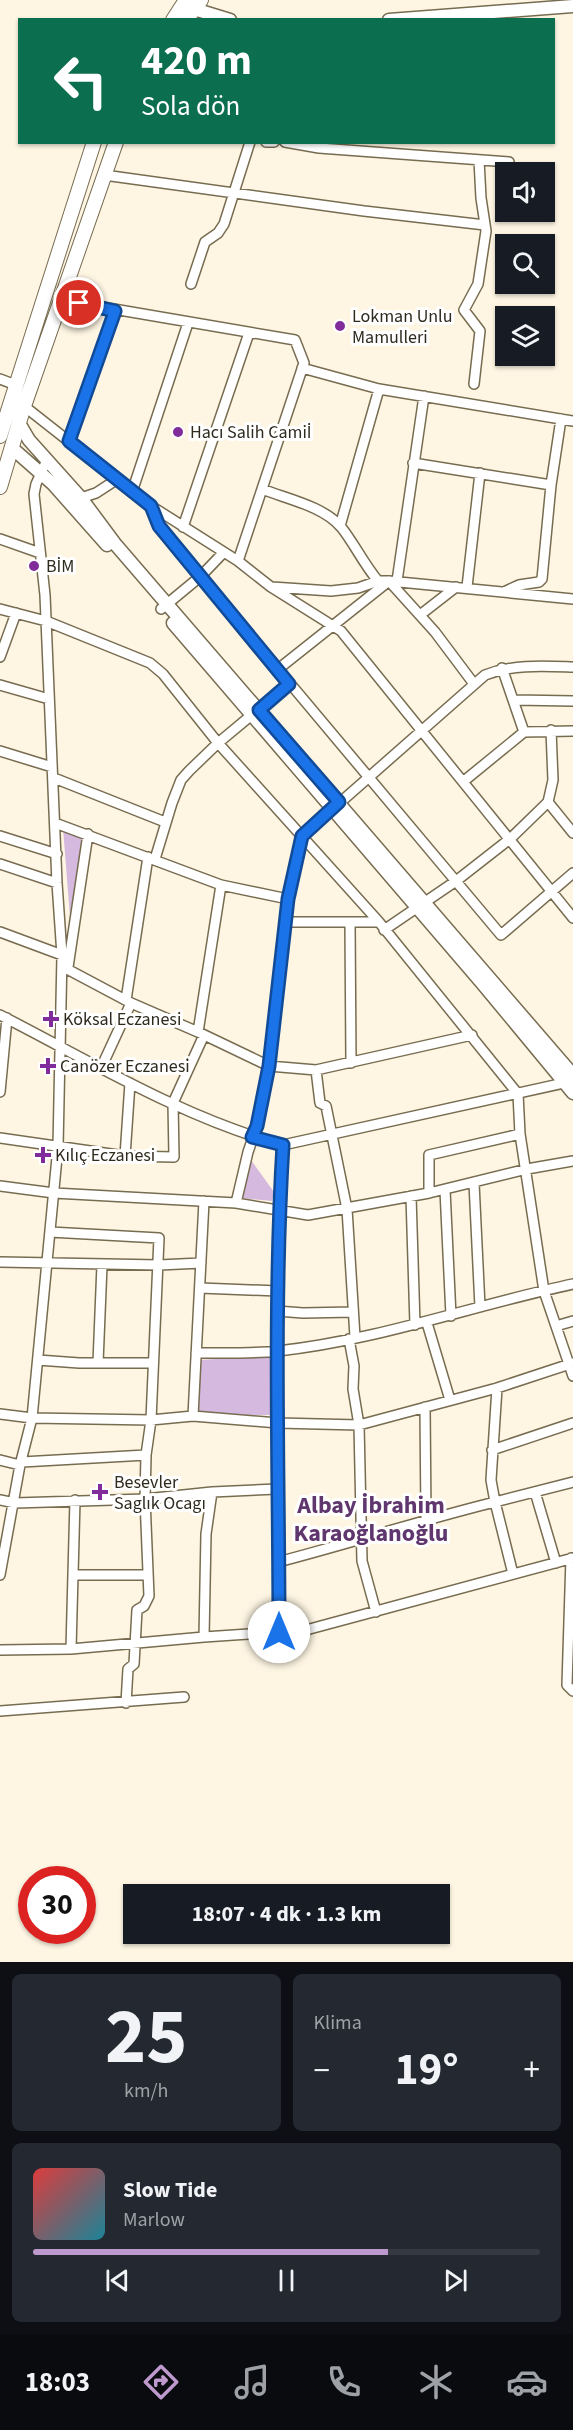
<!DOCTYPE html>
<html lang="tr">
<meta charset="utf-8">
<style>
:root{--surface:#171b24;--page:#242831;--text:#f1f3f6;--muted:#9ea1a6;--line:#363941;--accent:#be99cd}
body{margin:0;font-family:"Source Sans 3",sans-serif;background:var(--page);color:var(--text);height:100vh;display:flex;flex-direction:column;font-size:22px;white-space:nowrap}
*{box-sizing:border-box;margin:0}
p{font-size:20px;color:var(--muted)}
.icon{flex:none;width:33px;height:33px;fill:none;stroke:currentColor;stroke-width:2;stroke-linecap:round;stroke-linejoin:round}
.map{position:relative;height:1962px;overflow:hidden}
.side{display:flex;flex-direction:column;gap:12px;padding:12px;background:#0d0f14;flex:1}
.side>*{flex:none}
.banner{position:absolute;left:18px;top:18px;width:537px;height:126px;border-radius:0px;box-shadow:0 2px 4px #0004;background:#0b6e4f;color:#fff;overflow:hidden}
.buttons{position:absolute;left:495px;top:162px;display:grid;gap:12px}
.buttons a{display:grid;place-items:center;width:60px;height:60px;border-radius:0px;background:var(--surface);box-shadow:0 2px 4px #0004;font-size:30px}
.speed{position:absolute;left:18px;top:1866px;display:flex;gap:12px;font-size:30px;font-weight:700;text-align:center}
.speed>*{display:grid;place-content:center;width:78px;height:78px;border-radius:50%;background:var(--surface);box-shadow:0 2px 4px #0004;line-height:1}
.speed .limit{border:9px solid #d22;background:#fff;color:#111}
.pin{position:absolute;display:grid;place-items:center;width:51px;height:51px;color:#fff;margin:-26px;border:3px solid #fff;border-radius:50%;box-shadow:0 2px 6px #0007}
.me{position:absolute;width:66px;margin:-33px;rotate:0deg;stroke-linejoin:round;filter:drop-shadow(0 0 4px #0008)}
.turn{display:flex;align-items:center;gap:21px;height:126px;padding:0 24px;font-size:27px}
.turn .icon{width:78px;height:78px;stroke-width:2.5}
.turn b{display:block;font-size:42px;line-height:51px}
.big{font-size:45px;font-weight:700;line-height:1.1}
.side .tile{flex:1;display:flex;flex-direction:column;justify-content:center;gap:9px;min-width:0;padding:0 21px;border-radius:9px;background:var(--page)}
.side .dial{align-items:center;gap:0}
.dial b{font-size:78px;line-height:1}
.song{display:flex;align-items:center;gap:18px}
.cover{width:72px;height:72px;border-radius:9px;background:linear-gradient(135deg,hsl(0 70% 55%),hsl(190 70% 35%))}
.played{height:6px;border-radius:3px;background:linear-gradient(90deg,var(--accent) 70%,var(--line) 70%)}
.keys{display:flex;justify-content:space-around;direction:ltr}
.heat{display:flex;justify-content:space-between;align-items:center;font-size:33px;direction:ltr}
.side .tiles{flex:1;display:grid;gap:12px;grid-template-columns:1fr 1fr}
.tile:last-child{grid-column:span 2}
.trip{position:absolute;left:123px;top:1884px;width:327px;height:60px;border-radius:0px;background:var(--surface);box-shadow:0 2px 4px #0004;font-weight:700;line-height:60px;text-align:center}
.tabs{display:flex;height:96px;justify-content:space-around;align-items:center;background:#090b0e;color:var(--muted)}
.tabs .icon{width:42px;height:42px}
.tabs .active{color:var(--accent)}
.tabs b{font-size:27px;color:var(--text)}
.map>svg:first-child{display:block}
</style>
<div class="map">
<svg width="573" height="1962" viewBox="0 0 573 1962">
<rect width="100%" height="100%" fill="#fef6e3"/>
<!-- green -->
<path fill="#d5b9df" d="M 63,828 L 83,835 L 70,917 Z
M 248,1156 L 274,1192 L 272,1201 L 241,1198 Z
M 280,1355 L 280,1415 L 196,1415 L 199,1360 Z"/>
<g fill="none" stroke-linecap="round" stroke-linejoin="round">
<defs>
<path id="minor" d="M 266,142 L 274,142
M 285,142 L 319,148 L 509,162
M 104,175 L 364,211 L 485,225
M 191,284 L 205,242 L 218,233 L 224,224 L 250,142
M 61,300 L 295,340 L 304,363 L 238,561
M 302,368 L 379,389 L 573,421
M 0,379 L 16,385
M 474,384 L 480,331 L 464,310 L 478,284 L 486,231 L 481,198 L 479,160
M 24,406 L 151,506 L 238,561 L 271,587 L 341,631 L 573,918
M 69,441 L 115,311
M 413,463 L 551,485
M 262,489 C 287,499 323,506 341,527 C 354,543 363,563 378,581
M 132,492 L 188,323
M 81,498 L 96,493 L 116,480
M 151,507 L 158,526 L 501,935 L 573,873
M 340,526 L 379,389
M 183,527 L 249,333
M 0,539 L 40,553
M 397,581 L 424,396
M 272,587 L 331,591 L 358,588 L 378,581 L 389,581 L 573,599
M 467,587 L 480,473
M 506,591 L 519,585 L 539,582 L 542,579 L 551,485 L 561,419
M 0,609 L 46,621 L 150,663 L 163,674 L 218,743 L 379,922 L 518,1094 L 520,1134 L 544,1291 L 573,1376
M 161,609 L 201,576 L 223,553
M 420,615 L 456,587
M 0,657 L 16,613
M 502,668 L 524,732
M 277,670 L 389,581 L 435,632 L 474,684
M 0,685 L 49,699
M 515,700 L 573,701
M 0,751 L 52,767
M 54,778 L 165,822
M 464,781 L 524,732 L 573,731
M 548,802 L 573,833
M 55,823 L 221,885 L 288,899
M 0,836 L 57,854
M 155,859 L 172,803 L 181,780 L 189,771 L 218,743 L 289,684
M 0,864 L 57,883
M 285,922 L 379,922
M 350,922 L 351,1063
M 384,930 L 456,881 L 511,838 L 548,802 L 553,780 L 551,730
M 0,932 L 62,955 L 67,969 L 131,1003 L 198,1032 L 269,1066 L 316,1070 L 472,1035
M 68,967 L 88,834
M 126,1000 L 148,857
M 0,1015 C 92,1062 183,1118 283,1145 L 573,1081
M 198,1032 L 221,885
M 101,1068 L 131,1003
M 316,1070 L 320,1103 L 326,1106 L 347,1209 L 355,1337
M 0,1092 L 7,1018
M 0,1138 L 125,1156 L 174,1157 L 173,1103 L 204,1035
M 125,1156 L 130,1083
M 474,1183 L 480,1307
M 0,1186 L 54,1193 L 236,1203 L 308,1215 L 429,1193 L 527,1169 L 573,1161
M 445,1190 L 451,1316
M 429,1193 L 429,1155 L 520,1134
M 411,1196 L 415,1325
M 236,1203 L 248,1152 L 257,1126 L 269,1066 L 288,899 L 302,836 L 485,675 C 514,664 543,666 573,667
M 50,1232 L 159,1238 L 151,1420 L 146,1455 L 145,1499 L 149,1596 L 144,1606 L 137,1610 L 134,1664 L 128,1669 L 126,1703
M 0,1262 L 159,1265 L 201,1263
M 200,1288 L 278,1291
M 277,1311 L 303,1313 L 353,1312
M 427,1323 L 450,1400
M 556,1326 L 573,1321
M 349,1339 L 354,1366 L 353,1389 L 359,1425 L 362,1561 L 376,1612
M 196,1353 C 223,1353 251,1354 278,1351 C 379,1340 474,1305 573,1284
M 38,1360 L 79,1363 L 153,1363
M 98,1363 L 102,1265
M 497,1388 L 491,1480 L 495,1502 L 573,1482
M 425,1407 L 426,1519
M 0,1414 L 32,1418 L 151,1420 L 193,1416 L 278,1423 L 359,1425 L 497,1388 L 573,1363
M 193,1416 L 204,1201
M 492,1450 L 573,1423
M 0,1460 L 20,1465
M 22,1462 L 146,1455
M 535,1492 L 556,1563
M 0,1500 L 15,1503 L 145,1499 L 212,1492 L 277,1489
M 571,1558 L 567,1685 L 573,1691
M 278,1562 C 351,1543 422,1520 495,1502 L 513,1574
M 0,1575 L 20,1465 L 32,1418 L 58,1147 L 62,955 L 57,883 L 45,595 L 34,494 L 36,484 L 47,460
M 74,1575 L 148,1575
M 279,1632 C 278,1470 272,1307 283,1145
M 204,1637 L 306,1630 L 573,1558
M 71,1649 L 75,1500
M 0,1650 L 71,1649 L 204,1637 L 206,1534 L 212,1492
M 0,1711 L 184,1697"/>
<path id="tertiary" d="M 185,10 L 194,9 L 230,20
M 389,20 L 573,6
M 19,423 L 29,440 L 81,498 L 116,545 L 573,1075
M 12,448 L 53,484 L 107,545
M 173,623 L 482,983 L 573,1093"/>
<path id="secondary" d="M 173,20 L 186,0
M 186,20 L 201,0
M 0,436 L 94,142
M 0,487 L 24,406 L 116,142"/>
</defs>
<!-- minor casing -->
<use href="#minor" stroke="#786c50" stroke-width="12"/>
<!-- tertiary casing -->
<use href="#tertiary" stroke="#786c50" stroke-width="15"/>
<!-- secondary casing -->
<use href="#secondary" stroke="#786c50" stroke-width="16"/>
<!-- minor -->
<use href="#minor" stroke="#fff" stroke-width="9"/>
<!-- tertiary -->
<use href="#tertiary" stroke="#fff" stroke-width="12"/>
<!-- secondary -->
<use href="#secondary" stroke="#fff" stroke-width="14"/>
</g>
<g fill="none" stroke-linecap="round" stroke-linejoin="round">
<defs>
<path id="route" d="M 79,303 L 115,311 L 69,441 L 151,506 L 159,526 L 289,684 L 259,710 L 339,802 L 302,836 L 288,899 L 269,1066 L 257,1126 L 252,1137 L 283,1145 C 273,1307 279,1470 279,1632"/>
</defs>
<!-- route casing -->
<use href="#route" stroke="#114b97" stroke-width="15"/>
<!-- route -->
<use href="#route" stroke="#1a73e8" stroke-width="10"/>
</g>
<!-- markers -->
<g fill="#802c9b" stroke="#fff" stroke-width="2">
<circle cx="340" cy="326" r="6"/>
<circle cx="178" cy="432" r="6"/>
<circle cx="34" cy="566" r="6"/>
<path d="M48 1010h6v6h6v6h-6v6h-6v-6h-6v-6h6z"/>
<path d="M45 1057h6v6h6v6h-6v6h-6v-6h-6v-6h6z"/>
<path d="M40 1146h6v6h6v6h-6v6h-6v-6h-6v-6h6z"/>
<path d="M97 1483h6v6h6v6h-6v6h-6v-6h-6v-6h6z"/>
</g>
<g text-anchor="middle" stroke-width="6" stroke-linejoin="round" paint-order="stroke">
<!-- poi labels -->
<g font-size="18" fill="#2f2a1e" stroke="#fff" text-anchor="start">
<text x="352" y="322">Lokman Unlu<tspan x="352" dy="21">Mamulleri</tspan></text>
<text x="190" y="438">Hacı Salih Camiİ</text>
<text x="46" y="572">BİM</text>
<text x="63" y="1025">Köksal Eczanesi</text>
<text x="60" y="1072">Canözer Eczanesi</text>
<text x="55" y="1161">Kılıç Eczanesi</text>
<text x="114" y="1488">Besevler<tspan x="114" dy="21">Saglık Ocagı</tspan></text>
</g>
<!-- district labels -->
<g font-size="24" font-weight="bold" fill="#5f376e" stroke="#fff">
<text x="371" y="1513">Albay İbrahim<tspan x="371" dy="28">Karaoğlanoğlu</tspan></text>
</g>
</g>
</svg>
<div class="buttons">
<a><svg class="icon" aria-label="sound" viewBox="0 0 24 24"><path d="M4 9h4l5-4v14l-5-4H4zM17 9q2 3 0 6"/></svg></a>
<a><svg class="icon" aria-label="search" viewBox="0 0 24 24"><circle cx="10" cy="10" r="6"/><path d="M15 15l6 6"/></svg></a>
<a><svg class="icon" aria-label="layers" viewBox="0 0 24 24"><path d="M12 4l9 5-9 5-9-5zM3 14l9 5 9-5"/></svg></a>
</div>
<div class="speed"><div class="limit">30</div></div>
<div class="pin" style="left:79px;top:303px;background:#d93025"><svg class="icon" aria-label="arrive" viewBox="0 0 24 24"><path d="M6 21V4h12l-3 4 3 4H6"/></svg></div>
<svg class="me" style="left:279px;top:1632px" viewBox="-20 -20 40 40"><circle r="19" fill="#fff"/><path d="M0-13L10 11 0 6-10 11z" fill="#1a73e8"/></svg>
<div class="trip">18:07 · 4 dk · 1.3 km</div>
<div class="banner">
<div class="turn"><svg class="icon" aria-label="left" viewBox="0 0 24 24"><path d="M17 20v-9H6M10 6l-5 5 5 5"/></svg><div><b>420 m</b>Sola dön</div></div>
</div>
</div>
<section class="side">
<div class="tiles">
<div class="tile dial"><b>25</b><p>km/h</p></div>
<div class="tile"><p>Klima</p>
<div class="heat"><a>−</a><b class="big">19°</b><a>+</a></div>
</div>
<div class="tile">
<div class="song"><i class="cover"></i><div><b>Slow Tide</b><p>Marlow</p></div></div>
<div class="played"></div>
<div class="keys"><svg class="icon" aria-label="previous" viewBox="0 0 24 24"><path d="M18 5L8 12l10 7zM5 5v14"/></svg><svg class="icon" aria-label="pause" viewBox="0 0 24 24"><path d="M8 5v14M16 5v14"/></svg><svg class="icon" aria-label="next" viewBox="0 0 24 24"><path d="M6 5l10 7-10 7zM19 5v14"/></svg></div>
</div>
</div>
</section>
<nav class="tabs">
<b>18:03</b>
<svg class="icon active" aria-label="directions" viewBox="0 0 24 24"><path d="M12 3l9 9-9 9-9-9zM9 14v-3h6M13 9l2 2-2 2"/></svg>
<svg class="icon" aria-label="music" viewBox="0 0 24 24"><path d="M9 18V5l10-2v13"/><circle cx="6" cy="18" r="3"/><circle cx="16" cy="16" r="3"/></svg>
<svg class="icon" aria-label="phone" viewBox="0 0 24 24"><path d="M5 4h4l2 5-3 2q2 4 5 5l2-3 5 2v4C11 20 4 13 5 4z"/></svg>
<svg class="icon" aria-label="climate" viewBox="0 0 24 24"><path d="M12 3v18M4 7l16 10M4 17L20 7"/></svg>
<svg class="icon" aria-label="car" viewBox="0 0 24 24"><path d="M5 17H2v-5l4-1 3-4h7l3 4 3 1v5h-3M9 17h6M6 11h13"/><circle cx="7" cy="17" r="2"/><circle cx="17" cy="17" r="2"/></svg>
</nav>
